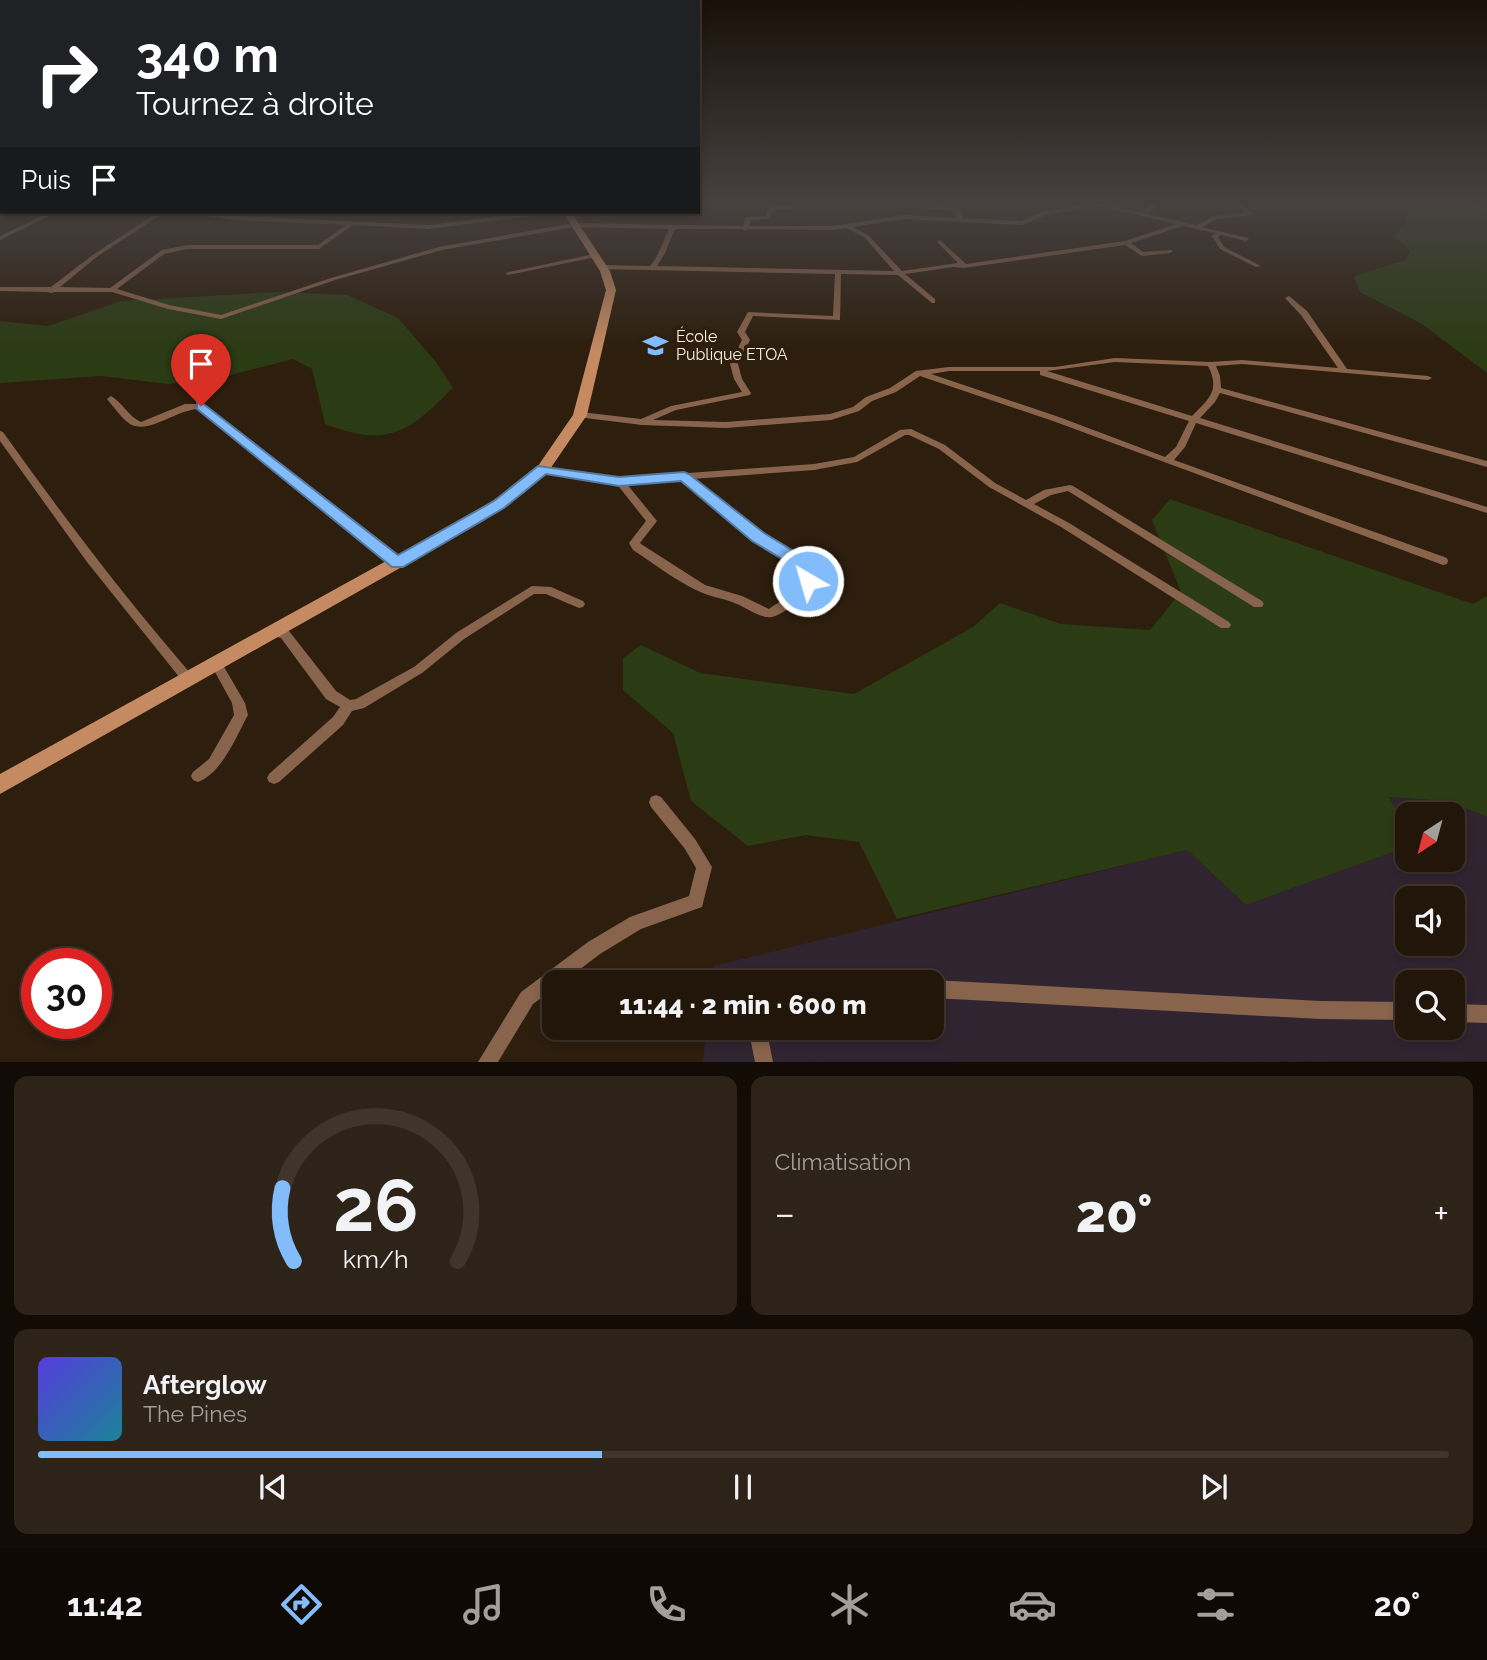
<!DOCTYPE html>
<html lang="fr">
<meta charset="utf-8">
<style>
:root{--surface:#22160a;--page:#2e2318;--text:#f1f3f6;--muted:#a29f9c;--line:#3f352b;--accent:#82bcfa}
body{margin:0;font-family:Raleway,sans-serif;background:var(--page);color:var(--text);height:100vh;display:flex;flex-direction:column;font-size:26px;white-space:nowrap}
*{box-sizing:border-box;margin:0}
p{font-size:23px;color:var(--muted)}
.icon{flex:none;width:38px;height:38px;fill:none;stroke:currentColor;stroke-width:2;stroke-linecap:round;stroke-linejoin:round}
.map{position:relative;height:1062px;overflow:hidden}
.details{display:flex;flex-direction:column;gap:14px;padding:14px;background:#130c06;flex:1}
.details>*{flex:none}
.top-card{position:absolute;left:0px;top:0px;width:700px;height:214px;box-shadow:0 4px 10px #0003,0 0 0 2px var(--line);background:#202124;color:#fff;overflow:hidden}
.needle{width:46px;rotate:216deg}
.controls{position:absolute;left:1395px;top:802px;display:grid;gap:14px}
.controls a{display:grid;place-items:center;width:70px;height:70px;border-radius:14px;background:var(--surface);box-shadow:0 4px 10px #0003,0 0 0 2px var(--line);font-size:35px}
.speed{position:absolute;left:21px;top:948px;display:flex;gap:14px;font-size:35px;font-weight:700;text-align:center}
.speed>*{display:grid;place-content:center;width:91px;height:91px;border-radius:50%;background:var(--surface);box-shadow:0 4px 10px #0003,0 0 0 2px var(--line);line-height:1}
.speed .limit{border:10px solid #d22;background:#fff;color:#111}
.pin{position:absolute;display:grid;place-items:center;width:60px;height:60px;color:#fff;margin:-72px -30px;border-radius:50% 50% 50% 0;rotate:-45deg;box-shadow:0 0 7px #0007}
.pin .icon{rotate:45deg}
.me{position:absolute;width:77px;margin:-38px;rotate:322deg;stroke-linejoin:round;filter:drop-shadow(0 0 5px #0008)}
.turn{display:flex;align-items:center;gap:24px;height:147px;padding:0 21px;font-size:32px}
.turn .icon{width:91px;height:91px;stroke-width:2.5}
.turn b{display:block;font-size:49px;line-height:60px}
.then{display:flex;align-items:center;height:66px;padding:0 21px;background:#0003;gap:14px;font-size:26px}
.big{font-size:52px;font-weight:800;line-height:1.1}
.details .card{flex:1;display:flex;flex-direction:column;justify-content:center;gap:10px;min-width:0;padding:0 24px;border-radius:14px;background:var(--page)}
.details .dial{align-items:center;gap:0}
.dial svg{height:182px;overflow:visible;fill:none;stroke:var(--line);stroke-width:7;stroke-linecap:round;text-anchor:middle}
.dial text{fill:var(--text);stroke:none}
.song{display:flex;align-items:center;gap:21px}
.cover{width:84px;height:84px;border-radius:10px;background:linear-gradient(135deg,hsl(250 70% 55%),hsl(190 70% 35%))}
.played{height:7px;border-radius:4px;background:linear-gradient(90deg,var(--accent) 40%,var(--line) 40%)}
.keys{display:flex;justify-content:space-around;direction:ltr}
.heat{display:flex;justify-content:space-between;align-items:center;font-size:38px;direction:ltr}
.details .tiles{flex:1;display:grid;gap:14px;grid-template-columns:1fr 1fr}
.card:last-child{grid-column:span 2}
.trip{position:absolute;left:542px;top:970px;width:402px;height:70px;border-radius:14px;background:var(--surface);box-shadow:0 4px 10px #0003,0 0 0 2px var(--line);font-weight:800;line-height:70px;text-align:center}
.menu{display:flex;height:112px;justify-content:space-around;align-items:center;background:#0e0904;color:var(--muted)}
.menu .icon{width:49px;height:49px}
.menu .selected{color:var(--accent)}
.menu b{font-size:32px;color:var(--text)}
.map>svg:first-child{display:block}
</style>
<div class="map">
<svg width="1487" height="1062" viewBox="0 0 1487 1062">
<rect width="100%" height="100%" fill="#2d1e0e"/>
<!-- industrial -->
<path fill="#312431" fill-rule="evenodd" d="M 1387,797 L 1447,801 L 1487,817 L 1487,1061 L 703,1062 L 707,1027 L 933,1027 L 933,982 L 712,982 L 714,966 L 1187,850 L 1246,905 L 1407,847 L 1407,859 L 1452,859 L 1452,814 L 1407,814 L 1407,823 ZM 1407,898 L 1452,898 L 1452,943 L 1407,943 ZM 1407,982 L 1452,982 L 1452,1027 L 1407,1027 Z"/>
<!-- green -->
<path fill="#2b3b14" d="M 1410,203 L 1487,203 L 1487,373 L 1422,324 L 1360,292 L 1354,276 L 1406,260 L 1410,251 L 1394,236 L 1404,225 Z
M 276,292 L 347,295 L 398,318 L 436,362 L 453,388 C 408,433 388,448 325,424 L 312,369 L 293,359 L 219,378 L 168,384 L 101,376 L 0,383 L 0,321 L 48,326 L 121,301 Z
M 1170,499 L 1473,604 L 1487,596 L 1487,817 L 1447,801 L 1388,797 L 1407,823 L 1407,847 L 1246,905 L 1187,850 L 897,919 L 859,842 L 806,835 L 748,846 L 691,801 L 673,733 L 623,690 L 623,658 L 641,645 L 700,673 L 854,694 L 973,627 L 1000,603 L 1061,624 L 1150,630 L 1181,592 L 1152,520 Z"/>
<g fill="none" stroke-linecap="round" stroke-linejoin="round">
<!-- river -->
<path fill="#4f6892" fill-rule="evenodd" d="M 1470,203 L 1487,204 L 1487,210 L 1471,205 Z"/>
<!-- street -->
<path fill="#89644c" fill-rule="evenodd" d="M 798,203 L 805,203 L 795,209 L 773,210 L 770,219 L 751,220 L 749,226 L 833,226 L 903,215 L 956,218 L 954,211 L 930,209 L 918,203 L 959,209 L 962,218 L 1021,221 L 1045,211 L 1096,203 L 1141,212 L 1154,203 L 1160,203 L 1147,214 L 1196,225 L 1214,216 L 1245,213 L 1236,203 L 1242,203 L 1251,213 L 1251,215 L 1217,219 L 1202,227 L 1248,238 L 1249,239 L 1246,241 L 1221,235 L 1218,237 L 1224,247 L 1261,266 L 1256,267 L 1220,249 L 1212,236 L 1215,233 L 1183,226 L 1131,243 L 1143,252 L 1172,250 L 1172,252 L 1170,253 L 1142,256 L 1125,245 L 964,268 L 953,267 L 905,274 L 935,299 L 935,303 L 932,303 L 898,275 L 841,274 L 840,320 L 753,316 L 745,332 L 750,340 L 738,364 L 742,379 L 751,393 L 750,395 L 676,410 L 653,420 L 726,422 L 830,414 L 853,407 L 866,397 L 890,388 L 916,371 L 949,367 L 1055,367 L 1115,358 L 1210,362 L 1242,360 L 1338,368 L 1301,315 L 1285,298 L 1289,296 L 1307,311 L 1347,369 L 1428,376 L 1432,378 L 1428,380 L 1242,364 L 1216,366 L 1220,376 L 1221,388 L 1487,461 L 1487,467 L 1220,393 L 1215,402 L 1200,418 L 1487,507 L 1487,513 L 1196,423 L 1185,447 L 1174,460 L 1447,558 L 1448,561 L 1447,564 L 1443,565 L 1053,421 L 920,376 L 896,392 L 872,401 L 859,411 L 831,420 L 726,428 L 642,425 L 577,417 L 577,413 L 580,412 L 641,419 L 671,406 L 742,392 L 734,379 L 730,364 L 742,340 L 737,332 L 748,312 L 833,316 L 835,274 L 602,269 L 599,267 L 602,265 L 650,266 L 656,258 L 669,229 L 574,227 L 442,250 L 335,280 L 221,319 L 168,309 L 112,292 L 55,292 L 51,293 L 48,292 L 0,291 L 0,287 L 51,287 L 94,254 L 158,212 L 165,212 L 98,256 L 60,287 L 110,288 L 162,250 L 187,245 L 318,245 L 346,225 L 236,220 L 194,214 L 191,212 L 205,212 L 236,216 L 428,225 L 537,212 L 552,212 L 549,214 L 428,229 L 353,225 L 319,249 L 187,249 L 164,254 L 117,289 L 169,305 L 221,315 L 331,278 L 439,247 L 574,223 L 743,226 L 746,217 L 766,216 L 769,207 L 794,205 ZM 1099,206 L 1176,224 L 1125,241 L 966,264 L 940,240 L 938,241 L 938,243 L 958,263 L 902,271 L 868,235 L 852,227 L 903,219 L 1022,225 L 1046,215 ZM 846,228 L 864,237 L 894,271 L 657,266 L 665,253 L 675,229 L 742,229 L 745,231 L 748,229 L 833,230 ZM 1115,362 L 1208,366 C 1221,391 1208,399 1192,416 L 1047,371 ZM 949,371 L 1040,371 L 1040,375 L 1189,421 L 1176,447 L 1165,457 L 1059,417 L 931,374 Z
M 3,212 L 11,212 L 0,217 L 0,213 Z
M 50,212 L 57,212 L 0,240 L 0,236 Z
M 594,254 L 597,256 L 596,257 L 508,275 L 505,273 Z
M 111,396 C 123,403 128,416 141,422 L 185,404 L 204,404 L 402,563 L 401,566 L 393,566 L 199,409 C 177,409 149,435 130,424 C 121,418 114,407 107,399 Z
M 911,429 L 945,445 L 995,483 L 1026,500 L 1044,490 L 1070,485 L 1073,486 L 1262,601 L 1264,604 L 1262,607 L 1254,607 L 1068,491 L 1051,495 L 1034,504 L 1069,523 L 1229,622 L 1231,625 L 1229,628 L 1221,628 L 1061,527 L 989,487 L 939,449 L 909,435 L 905,435 L 857,462 L 814,470 L 692,479 L 762,535 L 808,562 C 815,575 813,585 803,596 C 796,603 782,615 772,617 C 761,619 747,608 737,604 C 724,598 709,597 696,590 C 675,580 653,563 633,550 L 629,543 L 646,521 L 616,483 L 543,472 L 538,469 L 543,466 L 619,478 L 814,464 L 854,457 L 900,430 ZM 681,479 L 754,539 L 799,567 C 807,588 783,599 769,609 L 742,596 L 705,585 L 641,544 L 640,543 L 657,521 L 626,483 Z
M 0,431 L 3,432 C 63,516 125,598 192,675 L 194,679 L 192,683 L 188,684 L 184,683 L 87,562 L 0,441 Z
M 532,586 L 551,587 L 583,601 L 585,604 L 583,607 L 579,608 L 546,594 L 534,594 L 464,639 L 422,673 L 364,708 L 352,711 L 343,725 L 279,782 L 274,784 L 269,782 L 267,778 L 269,774 L 333,717 L 340,707 L 326,699 L 281,638 L 269,635 L 267,632 L 269,629 L 273,628 L 289,631 L 336,691 L 350,700 L 356,699 L 414,667 L 456,633 Z
M 216,658 L 220,660 L 245,703 L 248,715 C 236,737 222,773 198,782 L 193,780 L 191,776 L 193,772 L 209,759 L 234,715 L 232,703 L 210,663 L 212,660 Z
M 656,795 L 661,797 L 695,839 L 712,867 L 702,907 L 641,929 L 600,954 L 563,982 L 555,982 L 555,988 L 533,1004 L 498,1062 L 478,1062 L 521,992 L 588,942 L 630,917 L 689,896 L 696,868 L 685,849 L 651,807 L 649,802 L 651,797 Z
M 933,980 L 1320,1001 L 1407,1002 L 1407,1020 L 1320,1019 L 933,998 L 933,982 L 930,982 Z
M 1452,1004 L 1487,1005 L 1487,1023 L 1452,1022 Z
M 748,1027 L 766,1027 L 773,1062 L 755,1062 Z"/>
<!-- secondary -->
<path fill="#c58a62" fill-rule="evenodd" d="M 563,212 L 571,212 L 610,271 L 616,290 L 587,415 L 548,472 L 524,493 L 485,520 L 0,794 L 0,774 L 475,512 L 514,487 L 538,466 L 573,415 L 606,290 L 600,271 Z"/>
</g>
<!-- sky -->
<linearGradient id="sky" x2="0" y2="1"><stop stop-color="#191008"/><stop offset="0.58" stop-color="#464141"/><stop offset="1" stop-color="#464141" stop-opacity="0"/></linearGradient>
<rect width="1487" height="351" fill="url(#sky)"/>
<!-- route -->
<path fill="#82bcfa" stroke="#547aa2" stroke-width="2" d="M 201,402 L 398,555 L 494,501 L 538,466 L 619,477 L 684,472 L 689,474 L 764,533 L 810,561 L 817,581 L 808,587 L 802,585 L 797,568 L 752,541 L 681,481 L 619,486 L 546,474 L 504,508 L 403,567 L 392,567 L 197,409 L 197,403 Z"/>
<!-- icons -->
<defs>
<symbol id="school-bare" viewBox="-9 -9 18 18"><path d="M0-5L7-2L0 1L-7-2ZM-4 1L0 2.5L4 1V4Q0 6-4 4Z" fill="#82bcfa" stroke="#2d1e0e" stroke-width="2.5" paint-order="stroke"/></symbol>
</defs>
<g fill-rule="evenodd">
<use href="#school-bare" x="638" y="328" width="35" height="35"/>
</g>
<g text-anchor="middle" stroke-width="7" stroke-linejoin="round" paint-order="stroke">
<!-- far-poi labels -->
<g font-size="16" fill="#fcf2e7" stroke="#2d1e0e" text-anchor="start">
<text x="676" y="342">École<tspan x="676" dy="18">Publique ETOA</tspan></text>
</g>
</g>
</svg>
<div class="controls">
<a><svg class="needle" viewBox="-14 -14 28 28"><path d="M0-13l5 13h-10z" fill="#e53935"/><path d="M0 13l5-13h-10z" fill="#a29f9c"/></svg></a>
<a><svg class="icon" aria-label="sound" viewBox="0 0 24 24"><path d="M4 9h4l5-4v14l-5-4H4zM17 9q2 3 0 6"/></svg></a>
<a><svg class="icon" aria-label="search" viewBox="0 0 24 24"><circle cx="10" cy="10" r="6"/><path d="M15 15l6 6"/></svg></a>
</div>
<div class="speed"><div class="limit">30</div></div>
<div class="pin" style="left:201px;top:406px;background:#d93025"><svg class="icon" aria-label="arrive" viewBox="0 0 24 24"><path d="M6 21V4h12l-3 4 3 4H6"/></svg></div>
<svg class="me" style="left:808px;top:581px" viewBox="-20 -20 40 40"><circle r="17" fill="#82bcfa" stroke="#fff" stroke-width="3"/><path d="M0-11L8 9 0 5-8 9z" fill="#fff"/></svg>
<div class="trip">11:44 · 2 min · 600 m</div>
<div class="top-card">
<div class="turn"><svg class="icon" aria-label="right" viewBox="0 0 24 24"><path d="M7 20v-9h11M14 6l5 5-5 5"/></svg><div><b>340 m</b>Tournez à droite</div></div>
<div class="then">Puis<svg class="icon" aria-label="arrive" viewBox="0 0 24 24"><path d="M6 21V4h12l-3 4 3 4H6"/></svg></div>
</div>
</div>
<section class="details">
<div class="tiles">
<div class="card dial"><svg viewBox="0 0 100 80">
<path d="M14 69A42 42 0 1 1 86 69"/>
<path d="M14 69A42 42 0 0 1 9 37" stroke="#82bcfa"/>
<text x="50" y="56" font-size="32" font-weight="700">26</text>
<text x="50" y="72" font-size="11">km/h</text>
</svg></div>
<div class="card"><p>Climatisation</p>
<div class="heat"><a>−</a><b class="big">20°</b><a>+</a></div>
</div>
<div class="card">
<div class="song"><i class="cover"></i><div><b>Afterglow</b><p>The Pines</p></div></div>
<div class="played"></div>
<div class="keys"><svg class="icon" aria-label="previous" viewBox="0 0 24 24"><path d="M18 5L8 12l10 7zM5 5v14"/></svg><svg class="icon" aria-label="pause" viewBox="0 0 24 24"><path d="M8 5v14M16 5v14"/></svg><svg class="icon" aria-label="next" viewBox="0 0 24 24"><path d="M6 5l10 7-10 7zM19 5v14"/></svg></div>
</div>
</div>
</section>
<nav class="menu">
<b>11:42</b>
<svg class="icon selected" aria-label="directions" viewBox="0 0 24 24"><path d="M12 3l9 9-9 9-9-9zM9 14v-3h6M13 9l2 2-2 2"/></svg>
<svg class="icon" aria-label="music" viewBox="0 0 24 24"><path d="M9 18V5l10-2v13"/><circle cx="6" cy="18" r="3"/><circle cx="16" cy="16" r="3"/></svg>
<svg class="icon" aria-label="phone" viewBox="0 0 24 24"><path d="M5 4h4l2 5-3 2q2 4 5 5l2-3 5 2v4C11 20 4 13 5 4z"/></svg>
<svg class="icon" aria-label="climate" viewBox="0 0 24 24"><path d="M12 3v18M4 7l16 10M4 17L20 7"/></svg>
<svg class="icon" aria-label="car" viewBox="0 0 24 24"><path d="M5 17H2v-5l4-1 3-4h7l3 4 3 1v5h-3M9 17h6M6 11h13"/><circle cx="7" cy="17" r="2"/><circle cx="17" cy="17" r="2"/></svg>
<svg class="icon" aria-label="filters" viewBox="0 0 24 24"><path d="M4 7h16M4 17h16"/><circle cx="9" cy="7" r="2"/><circle cx="15" cy="17" r="2"/></svg>
<b>20°</b>
</nav>
